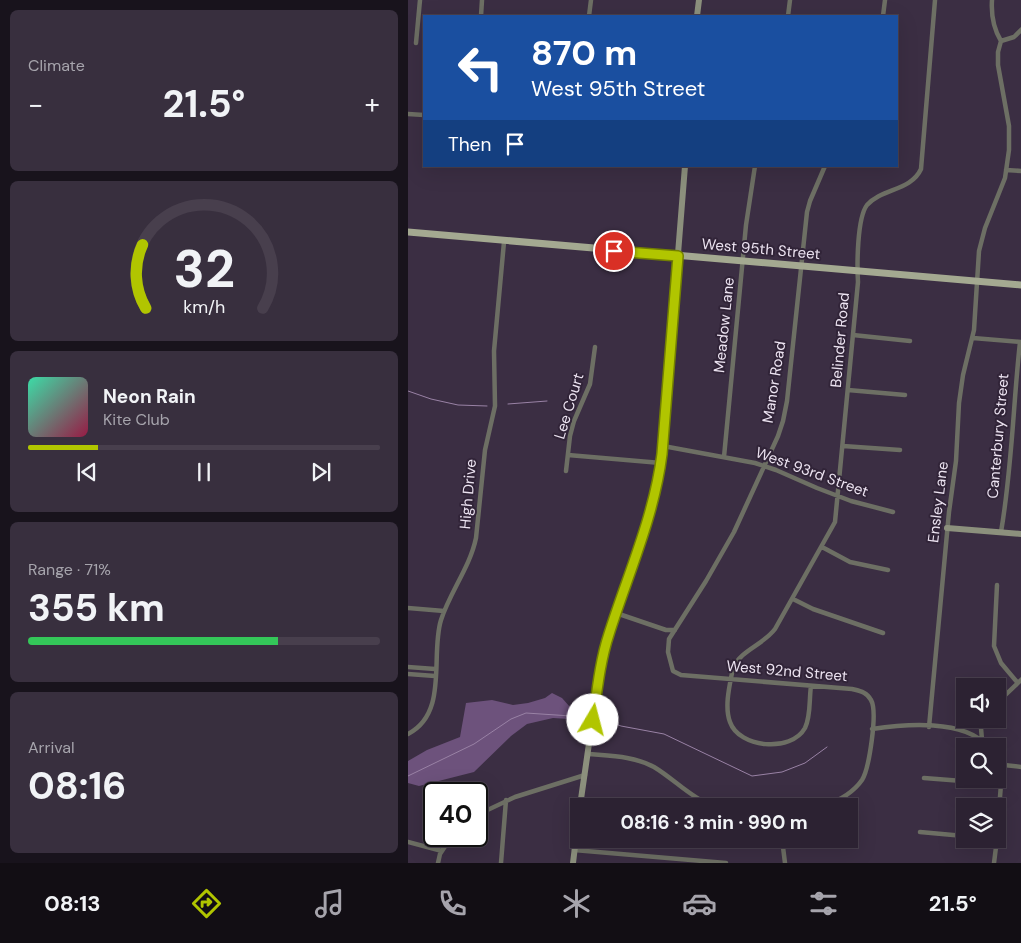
<!DOCTYPE html>
<meta charset="utf-8">
<style>
:root{--surface:#2c2232;--page:#382f3e;--text:#f1f3f6;--muted:#a6a4ac;--line:#483f4d;--accent:#b1c500}
body{margin:0;font-family:"DM Sans",sans-serif;background:var(--page);color:var(--text);height:100vh;display:flex;flex-direction:column;font-size:19px;white-space:nowrap}
*{box-sizing:border-box;margin:0}
p{font-size:16px;color:var(--muted)}
.icon{flex:none;width:28px;height:28px;fill:none;stroke:currentColor;stroke-width:2;stroke-linecap:round;stroke-linejoin:round}
.map{position:relative;flex:1;overflow:hidden}
.panel{display:flex;flex-direction:column;gap:10px;padding:10px;background:#18131c;width:408px}
.panel>*{flex:none}
.top-card{position:absolute;left:15px;top:15px;width:475px;height:152px;border-radius:0px;box-shadow:0 5px 20px #0002,0 0 0 1px var(--line);background:#1a4fa0;color:#fff;overflow:hidden}
.tools{position:absolute;left:548px;top:678px;display:grid;gap:10px}
.tools a{display:grid;place-items:center;width:50px;height:50px;border-radius:0px;background:var(--surface);box-shadow:0 5px 20px #0002,0 0 0 1px var(--line);font-size:25px}
.speed{position:absolute;left:15px;top:782px;display:flex;gap:10px;font-size:25px;font-weight:700;text-align:center}
.speed>*{display:grid;place-content:center;width:65px;height:65px;border-radius:50%;background:var(--surface);box-shadow:0 5px 20px #0002,0 0 0 1px var(--line);line-height:1}
.speed .limit{border:2px solid #111;border-radius:8px;background:#fff;color:#111}
.pin{position:absolute;display:grid;place-items:center;width:42px;height:42px;color:#fff;margin:-21px;border:2px solid #fff;border-radius:50%;box-shadow:0 1px 5px #0007}
.me{position:absolute;width:55px;margin:-28px;rotate:8deg;stroke-linejoin:round;filter:drop-shadow(0 0 4px #0008)}
.turn{display:flex;align-items:center;gap:18px;height:105px;padding:0 25px;font-size:22px}
.turn .icon{width:65px;height:65px;stroke-width:2.5}
.turn b{display:block;font-size:35px;line-height:42px}
.then{display:flex;align-items:center;height:48px;padding:0 25px;background:#0003;gap:10px;font-size:19px}
.big{font-size:38px;font-weight:700;line-height:1.1}
.panel .widget{flex:1;display:flex;flex-direction:column;justify-content:center;gap:8px;min-width:0;padding:0 18px;border-radius:8px;background:var(--page)}
.panel .dial{align-items:center;gap:0}
.dial svg{height:130px;overflow:visible;fill:none;stroke:var(--line);stroke-width:7;stroke-linecap:round;text-anchor:middle}
.dial text{fill:var(--text);stroke:none}
.song{display:flex;align-items:center;gap:15px}
.cover{width:60px;height:60px;border-radius:8px;background:linear-gradient(135deg,hsl(160 70% 55%),hsl(340 70% 35%))}
.played{height:5px;border-radius:2px;background:linear-gradient(90deg,var(--accent) 20%,var(--line) 20%)}
.keys{display:flex;justify-content:space-around;direction:ltr}
.heat{display:flex;justify-content:space-between;align-items:center;font-size:28px;direction:ltr}
.charge{height:8px;border-radius:4px;background:linear-gradient(90deg,#34c759 71%,var(--line) 0)}
.trip{position:absolute;left:162px;top:798px;width:288px;height:50px;border-radius:0px;background:var(--surface);box-shadow:0 5px 20px #0002,0 0 0 1px var(--line);font-weight:700;line-height:50px;text-align:center}
.tabs{display:flex;height:80px;justify-content:space-around;align-items:center;background:#120e14;color:var(--muted)}
.tabs .icon{width:35px;height:35px}
.tabs .selected{color:var(--accent)}
.tabs b{font-size:22px;color:var(--text)}
main{display:flex;flex:1;min-height:0}
.map>svg:first-child{display:block}
</style>
<main>
<section class="panel">
<div class="widget"><p>Climate</p>
<div class="heat"><a>−</a><b class="big">21.5°</b><a>+</a></div>
</div>
<div class="widget dial"><svg viewBox="0 0 100 80">
<path d="M14 69A42 42 0 1 1 86 69"/>
<path d="M14 69A42 42 0 0 1 12 30" stroke="#b1c500"/>
<text x="50" y="56" font-size="32" font-weight="700">32</text>
<text x="50" y="72" font-size="11">km/h</text>
</svg></div>
<div class="widget">
<div class="song"><i class="cover"></i><div><b>Neon Rain</b><p>Kite Club</p></div></div>
<div class="played"></div>
<div class="keys"><svg class="icon" aria-label="previous" viewBox="0 0 24 24"><path d="M18 5L8 12l10 7zM5 5v14"/></svg><svg class="icon" aria-label="pause" viewBox="0 0 24 24"><path d="M8 5v14M16 5v14"/></svg><svg class="icon" aria-label="next" viewBox="0 0 24 24"><path d="M6 5l10 7-10 7zM19 5v14"/></svg></div>
</div>
<div class="widget"><p>Range · 71%</p><b class="big">355 km</b><div class="charge"></div></div>
<div class="widget"><p>Arrival</p><b class="big">08:16</b></div>
</section>
<div class="map">
<svg width="614" height="863" viewBox="0 0 614 863">
<rect width="100%" height="100%" fill="#3b2e43"/>
<!-- forest -->
<path fill="#6d527c" d="M 144,693 L 154,698 L 162,707 L 161,719 L 145,718 L 119,724 L 103,736 L 66,772 L 11,786 L 0,783 L 0,761 L 19,750 L 52,737 L 58,703 L 84,700 L 105,705 L 120,703 L 137,698 Z"/>
<g fill="none" stroke-linecap="round" stroke-linejoin="round">
<!-- stream -->
<path stroke="#9982a5" stroke-width="1" d="M 0,391 L 23,399 L 50,405 L 79,406
M 100,404 L 139,401
M 192,718 L 213,726 L 256,734 L 344,776 L 374,772 L 397,763 L 419,747
M 0,776 L 66,744 L 103,719 L 118,713 L 178,717"/>
<!-- street -->
<path stroke="#6d6f64" stroke-width="4.5" d="M 584,0 C 583,15 585,28 593,41
M 73,16 L 74,0
M 181,16 L 183,0
M 380,16 L 382,0
M 475,16 L 477,0
M 593,41 L 606,37 L 614,29
M 8,43 L 12,0
M 0,114 L 16,115
M 598,170 L 614,171
M 445,335 L 502,341
M 565,338 L 613,342
M 440,390 L 497,395
M 255,446 L 347,463 L 368,470 L 409,488 L 443,501 L 485,512
M 435,446 L 492,450
M 160,455 L 253,463
M 316,457 L 338,225 L 347,166
M 158,471 L 162,436 L 166,421 L 182,384 L 187,347
M 593,532 C 604,469 605,406 612,342
M 414,547 L 442,562 L 480,570
M 589,585 L 586,646 L 593,663 L 609,682
M 385,599 L 405,609 L 475,633
M 0,608 L 36,611
M 208,613 L 258,630 L 267,630
M 0,667 L 27,669
M 0,674 L 27,676
M 403,686 C 401,699 403,716 397,728 C 383,753 331,748 322,722 C 316,706 322,684 325,668 C 333,650 355,645 367,629 L 427,522 L 450,282 C 449,265 449,218 459,205 C 474,188 503,191 513,169 L 527,0
M 589,703 L 614,679
M 521,727 L 541,512 L 548,461 L 551,403 L 555,375 L 566,330 L 571,251 L 577,228 L 597,178 L 601,150 L 601,126 L 590,65 L 590,52 L 593,41
M 549,728 L 573,719
M 464,729 C 497,724 556,719 579,746
M 0,734 C 41,713 22,655 33,620 C 42,592 62,567 68,538 L 77,450 L 87,406 L 86,351 L 96,242
M 574,740 L 573,728 L 576,719
M 180,754 C 203,756 226,756 246,767 C 266,779 282,797 304,806
M 589,757 L 596,765 L 614,767
M 516,778 L 593,784
M 416,806 C 430,801 445,793 454,780 C 461,769 470,712 463,700 C 459,692 452,691 444,689 L 273,675 L 265,671 L 260,652 L 261,639 L 298,581 L 326,532 L 370,436 L 375,421 L 379,401 L 399,212 L 402,201 L 417,166
M 69,815 L 107,797 L 177,775
M 512,832 L 556,836
M 589,836 L 593,784 L 596,765
M 374,839 L 377,863
M 0,842 L 34,851
M 166,850 L 318,863
M 30,863 L 32,854 L 44,836
M 93,863 L 98,800
M 586,863 L 589,839"/>
<!-- secondary -->
<path stroke="#8c907d" stroke-width="6" d="M 289,16 L 291,0
M 539,528 L 614,534
M 172,806 L 188,695 L 198,645 L 244,509 L 254,455 L 277,166
M 165,863 L 171,814"/>
<!-- primary -->
<path stroke="#a4a991" stroke-width="7" d="M 0,232 L 614,285"/>
</g>
<g fill="none" stroke-linecap="round" stroke-linejoin="round">
<defs>
<path id="route" d="M 185,720 C 189,691 192,661 201,634 C 220,574 246,517 254,454 L 270,256 L 206,251"/>
</defs>
<!-- route casing -->
<use href="#route" stroke="#738000" stroke-width="12"/>
<!-- route -->
<use href="#route" stroke="#b1c500" stroke-width="9"/>
</g>
<g text-anchor="middle" stroke-width="4" stroke-linejoin="round" paint-order="stroke">
<!-- street labels -->
<g font-size="15" fill="#ece3f1" stroke="#312438">
<text transform="translate(353 249) rotate(5)" y="5">West 95th Street</text>
<text transform="translate(316 325) rotate(-84)" y="5">Meadow Lane</text>
<text transform="translate(432 340) rotate(-85)" y="5">Belinder Road</text>
<text transform="translate(366 382) rotate(-81)" y="5">Manor Road</text>
<text transform="translate(161 406) rotate(-73)" y="5">Lee Court</text>
<text transform="translate(590 436) rotate(-85)" y="5">Canterbury Street</text>
<text transform="translate(404 472) rotate(20)" y="5">West 93rd Street</text>
<text transform="translate(60 494) rotate(-85)" y="5">High Drive</text>
<text transform="translate(530 502) rotate(-83)" y="5">Ensley Lane</text>
<text transform="translate(379 671) rotate(5)" y="5">West 92nd Street</text>
</g>
</g>
</svg>
<div class="tools">
<a><svg class="icon" aria-label="sound" viewBox="0 0 24 24"><path d="M4 9h4l5-4v14l-5-4H4zM17 9q2 3 0 6"/></svg></a>
<a><svg class="icon" aria-label="search" viewBox="0 0 24 24"><circle cx="10" cy="10" r="6"/><path d="M15 15l6 6"/></svg></a>
<a><svg class="icon" aria-label="layers" viewBox="0 0 24 24"><path d="M12 4l9 5-9 5-9-5zM3 14l9 5 9-5"/></svg></a>
</div>
<div class="speed"><div class="limit">40</div></div>
<div class="pin" style="left:206px;top:251px;background:#d93025"><svg class="icon" aria-label="arrive" viewBox="0 0 24 24"><path d="M6 21V4h12l-3 4 3 4H6"/></svg></div>
<svg class="me" style="left:185px;top:720px" viewBox="-20 -20 40 40"><circle r="19" fill="#fff"/><path d="M0-13L10 11 0 6-10 11z" fill="#b1c500"/></svg>
<div class="trip">08:16 · 3 min · 990 m</div>
<div class="top-card">
<div class="turn"><svg class="icon" aria-label="left" viewBox="0 0 24 24"><path d="M17 20v-9H6M10 6l-5 5 5 5"/></svg><div><b>870 m</b>West 95th Street</div></div>
<div class="then">Then<svg class="icon" aria-label="arrive" viewBox="0 0 24 24"><path d="M6 21V4h12l-3 4 3 4H6"/></svg></div>
</div>
</div>
</main>
<nav class="tabs">
<b>08:13</b>
<svg class="icon selected" aria-label="directions" viewBox="0 0 24 24"><path d="M12 3l9 9-9 9-9-9zM9 14v-3h6M13 9l2 2-2 2"/></svg>
<svg class="icon" aria-label="music" viewBox="0 0 24 24"><path d="M9 18V5l10-2v13"/><circle cx="6" cy="18" r="3"/><circle cx="16" cy="16" r="3"/></svg>
<svg class="icon" aria-label="phone" viewBox="0 0 24 24"><path d="M5 4h4l2 5-3 2q2 4 5 5l2-3 5 2v4C11 20 4 13 5 4z"/></svg>
<svg class="icon" aria-label="climate" viewBox="0 0 24 24"><path d="M12 3v18M4 7l16 10M4 17L20 7"/></svg>
<svg class="icon" aria-label="car" viewBox="0 0 24 24"><path d="M5 17H2v-5l4-1 3-4h7l3 4 3 1v5h-3M9 17h6M6 11h13"/><circle cx="7" cy="17" r="2"/><circle cx="17" cy="17" r="2"/></svg>
<svg class="icon" aria-label="filters" viewBox="0 0 24 24"><path d="M4 7h16M4 17h16"/><circle cx="9" cy="7" r="2"/><circle cx="15" cy="17" r="2"/></svg>
<b>21.5°</b>
</nav>
